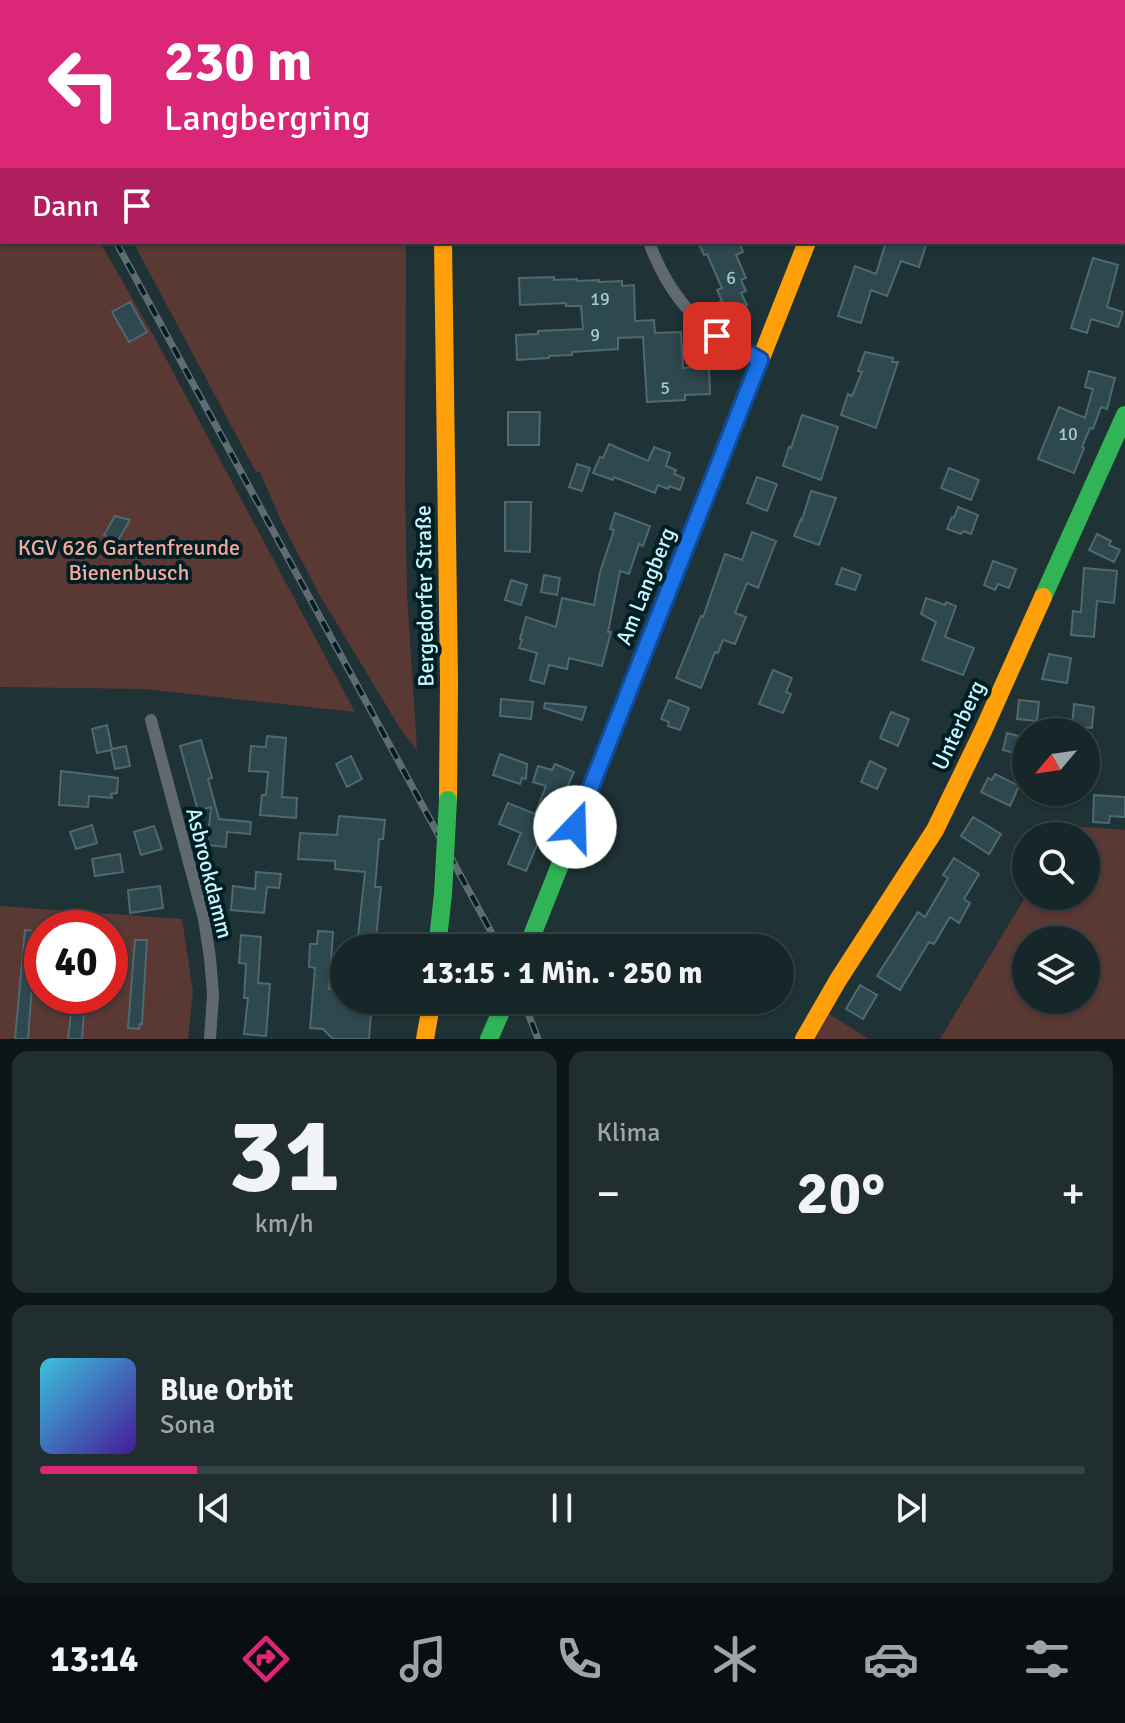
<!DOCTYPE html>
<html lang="de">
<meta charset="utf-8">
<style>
:root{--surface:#172628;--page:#202e30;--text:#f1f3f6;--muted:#9ea5a8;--line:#364345;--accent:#db2777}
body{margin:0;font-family:Signika,sans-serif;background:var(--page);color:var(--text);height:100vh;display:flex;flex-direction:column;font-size:30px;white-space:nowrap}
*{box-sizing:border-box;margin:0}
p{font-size:26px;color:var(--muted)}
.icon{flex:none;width:44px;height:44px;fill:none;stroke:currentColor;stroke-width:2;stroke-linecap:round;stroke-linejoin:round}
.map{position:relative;height:1039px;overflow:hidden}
.sheet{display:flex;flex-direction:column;gap:12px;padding:12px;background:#0d1516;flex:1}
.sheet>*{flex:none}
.banner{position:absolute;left:0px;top:0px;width:1126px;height:244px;box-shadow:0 2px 6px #0004,0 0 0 2px var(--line);background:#db2777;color:#fff;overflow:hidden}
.needle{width:52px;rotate:241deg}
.fabs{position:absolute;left:1012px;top:718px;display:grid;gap:16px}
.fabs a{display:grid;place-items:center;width:88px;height:88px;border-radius:50%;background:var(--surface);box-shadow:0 2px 6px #0004,0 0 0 2px var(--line);font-size:40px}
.speed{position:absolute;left:24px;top:910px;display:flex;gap:16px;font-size:40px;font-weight:700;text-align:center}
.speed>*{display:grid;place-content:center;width:104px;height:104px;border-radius:50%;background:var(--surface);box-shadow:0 2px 6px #0004,0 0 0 2px var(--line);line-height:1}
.speed .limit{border:12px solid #d22;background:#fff;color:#111}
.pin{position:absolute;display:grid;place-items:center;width:68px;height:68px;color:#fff;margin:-34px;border-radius:16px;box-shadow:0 4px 12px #0006}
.me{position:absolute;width:88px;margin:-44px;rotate:21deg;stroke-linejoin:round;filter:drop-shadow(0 0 6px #0008)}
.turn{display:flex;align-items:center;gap:28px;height:168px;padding:0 32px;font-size:36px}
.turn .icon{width:104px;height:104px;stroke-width:2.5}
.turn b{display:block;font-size:56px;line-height:68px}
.then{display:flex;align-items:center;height:76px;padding:0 32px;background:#0003;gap:16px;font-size:30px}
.big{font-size:60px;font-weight:700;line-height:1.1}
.sheet .card{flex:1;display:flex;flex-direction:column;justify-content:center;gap:12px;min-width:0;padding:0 28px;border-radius:16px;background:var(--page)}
.sheet .dial{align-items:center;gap:0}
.dial b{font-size:104px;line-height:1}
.song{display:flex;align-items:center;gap:24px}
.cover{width:96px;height:96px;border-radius:12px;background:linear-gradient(135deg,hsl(190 70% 55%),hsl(260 70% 35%))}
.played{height:8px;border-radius:4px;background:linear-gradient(90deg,var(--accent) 15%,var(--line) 15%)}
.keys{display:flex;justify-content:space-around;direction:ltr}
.heat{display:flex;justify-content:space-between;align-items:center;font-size:44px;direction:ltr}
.sheet .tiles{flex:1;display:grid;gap:12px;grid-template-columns:1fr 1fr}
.card:last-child{grid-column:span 2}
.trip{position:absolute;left:330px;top:934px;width:464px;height:80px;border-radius:40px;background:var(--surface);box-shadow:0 2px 6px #0004,0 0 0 2px var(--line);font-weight:700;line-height:80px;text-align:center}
.dock{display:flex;height:128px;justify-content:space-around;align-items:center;background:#090f10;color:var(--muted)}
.dock .icon{width:56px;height:56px}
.dock .active{color:var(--accent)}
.dock b{font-size:36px;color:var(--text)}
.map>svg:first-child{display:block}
</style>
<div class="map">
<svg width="1125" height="1039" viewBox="0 0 1125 1039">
<rect width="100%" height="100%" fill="#1f3235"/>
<!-- green -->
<path fill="#5a3834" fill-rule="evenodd" d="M 0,68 L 2,72 L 2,242 L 100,242 L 157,342 L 355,712 L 144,689 L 0,687 Z
M 133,242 L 406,242 L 405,484 L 407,593 L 417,750 L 401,730 L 319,594 L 282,523 L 260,472 L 256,472 Z
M 1069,826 L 1125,830 L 1125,1039 L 940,1039 L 1026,896 L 1086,896 L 1086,836 L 1063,836 ZM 1086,940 L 1086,1000 L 1026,1000 L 1026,940 Z
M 0,906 L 182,919 L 193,991 L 188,1039 L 0,1039 ZM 42,928 L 110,928 L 110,996 L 42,996 Z
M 829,1014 L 869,1039 L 815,1039 Z"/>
<!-- building -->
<path fill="#2e484f" stroke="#4f6871" stroke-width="2" d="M 698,242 L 739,242 L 743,252 L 736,255 L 746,278 L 741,280 L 746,291 L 741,293 L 747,305 L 723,315 L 718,303 L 722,301 L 717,290 L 722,288 L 707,254 L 704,255 Z
M 886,242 L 919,242 L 926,245 L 919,267 L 901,261 L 887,296 L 871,290 L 861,323 L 838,316 L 855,266 L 876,274 Z
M 1093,258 L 1118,265 L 1107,307 L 1123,312 L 1118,327 L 1091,319 L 1087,333 L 1071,328 Z
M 554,277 L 554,280 L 577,279 L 577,281 L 599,280 L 599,282 L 622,281 L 622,286 L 634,285 L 635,321 L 654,320 L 655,333 L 681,332 L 683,368 L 709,366 L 710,394 L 685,395 L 685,400 L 647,402 L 643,337 L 618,338 L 618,349 L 572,352 L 572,355 L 549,356 L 549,358 L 517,360 L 516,335 L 538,334 L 538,331 L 583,329 L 581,306 L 566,306 L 566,303 L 520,305 L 519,278 Z
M 130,302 L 147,332 L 129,342 L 112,312 Z
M 865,352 L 893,358 L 892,362 L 898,362 L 876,428 L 841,415 L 848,394 L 852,396 L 862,372 L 858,371 Z
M 1089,371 L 1115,378 L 1107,409 L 1101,407 L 1093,429 L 1090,428 L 1082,447 L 1084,448 L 1074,473 L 1038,459 L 1059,407 L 1085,418 L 1093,389 L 1085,387 Z
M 508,412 L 540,412 L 539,445 L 508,445 Z
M 802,415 L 838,427 L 821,480 L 783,466 L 789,447 L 791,448 Z
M 609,444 L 648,461 L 654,447 L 670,453 L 666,466 L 676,470 L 674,474 L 684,478 L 680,490 L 669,486 L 668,489 L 658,485 L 655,493 L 614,477 L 613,480 L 593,473 L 600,457 L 603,458 Z
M 577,464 L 590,468 L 582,491 L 569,487 Z
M 949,468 L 979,480 L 971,500 L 941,488 Z
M 757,477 L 777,484 L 767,511 L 747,503 Z
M 811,491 L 836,498 L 819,545 L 794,536 L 801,519 L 802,520 Z
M 505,502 L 531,502 L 530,552 L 505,551 Z
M 958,507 L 978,515 L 971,534 L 963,531 L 961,534 L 947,529 L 952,517 L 954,518 Z
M 615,513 L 650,526 L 643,546 L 639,544 L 629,574 L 620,571 L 608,632 L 611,632 L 602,666 L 569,658 L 567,669 L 549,665 L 544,684 L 530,680 L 537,653 L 519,648 L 522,640 L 520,639 L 526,617 L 556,627 L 562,598 L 594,605 L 600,572 L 614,530 L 610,529 Z
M 115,516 L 130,520 L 117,542 L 104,535 Z
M 752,532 L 776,541 L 758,588 L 747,583 L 735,613 L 746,617 L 735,644 L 723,640 L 718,653 L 715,652 L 701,688 L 676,678 L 701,616 L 703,617 L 725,554 L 742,560 Z
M 1097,534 L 1111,541 L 1109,545 L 1120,550 L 1114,562 L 1089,550 Z
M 993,561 L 1016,569 L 1009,588 L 998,584 L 995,590 L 984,585 Z
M 842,568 L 861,575 L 855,590 L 836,584 Z
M 1084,568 L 1117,571 L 1114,603 L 1097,601 L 1094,637 L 1071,635 L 1073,611 L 1081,612 Z
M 544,575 L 560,578 L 557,595 L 541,592 Z
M 511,580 L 527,585 L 521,605 L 505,600 Z
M 926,598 L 945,605 L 946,602 L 956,606 L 945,637 L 974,648 L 963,675 L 922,660 L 936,622 L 921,614 Z
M 1049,654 L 1071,658 L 1067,683 L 1042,679 Z
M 773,670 L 792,678 L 786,692 L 791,694 L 783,713 L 759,704 Z
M 501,699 L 533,702 L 531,719 L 500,716 Z
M 669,700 L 689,708 L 680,730 L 668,726 L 669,722 L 661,719 Z
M 1019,700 L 1039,702 L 1037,721 L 1017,719 Z
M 545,703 L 586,707 L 582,720 L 544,708 Z
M 1074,704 L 1094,707 L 1092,728 L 1072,726 Z
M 891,712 L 909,719 L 898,746 L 880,738 Z
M 107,725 L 112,749 L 126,746 L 130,766 L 115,769 L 111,750 L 97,753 L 92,729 Z
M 1007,733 L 1022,737 L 1017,754 L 1003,750 Z
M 267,736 L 286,738 L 282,797 L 297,798 L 296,818 L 260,815 L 262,795 L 266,795 L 268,772 L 249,771 L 251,746 L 266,747 Z
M 201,740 L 212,778 L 208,779 L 219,819 L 251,822 L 250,834 L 227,832 L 226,847 L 207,845 L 211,807 L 198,811 L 180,746 Z
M 500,754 L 527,764 L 526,779 L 522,778 L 520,784 L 493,775 Z
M 351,756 L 362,779 L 347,787 L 336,764 Z
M 870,761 L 886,769 L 877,789 L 861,782 Z
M 555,764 L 574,772 L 543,842 L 539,840 L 526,871 L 508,864 L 521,833 L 499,824 L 508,803 L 535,814 L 546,786 L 533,782 L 538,766 L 552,770 Z
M 61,771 L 118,778 L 117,793 L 111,794 L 112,798 L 89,796 L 88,807 L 59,805 Z
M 995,774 L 1019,786 L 1010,806 L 981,792 L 988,778 L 992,780 Z
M 1094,795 L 1125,797 L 1125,817 L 1110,816 L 1109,823 L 1093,822 Z
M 339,816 L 385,820 L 383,839 L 379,839 L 375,887 L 381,887 L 376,938 L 358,936 L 365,872 L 335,869 L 335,861 L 298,859 L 300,833 L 337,835 Z
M 973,817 L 1001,834 L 989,854 L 961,836 Z
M 92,825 L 97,843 L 76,849 L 70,832 Z
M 154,826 L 162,849 L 141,855 L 134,832 Z
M 120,854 L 123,872 L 95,876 L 92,859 Z
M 954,858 L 979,874 L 964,899 L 970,903 L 959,923 L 950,917 L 934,944 L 929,942 L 900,990 L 877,976 L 918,912 L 925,917 L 948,878 L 943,875 Z
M 256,872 L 281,874 L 279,888 L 267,887 L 264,913 L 231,910 L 233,886 L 255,889 Z
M 160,886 L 163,908 L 130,913 L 128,890 Z
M 25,930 L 37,931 L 35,971 L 33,971 L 28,1039 L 15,1039 Z
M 318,931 L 333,932 L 329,989 L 344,990 L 344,1000 L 352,1000 L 352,1003 L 360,1004 L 360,1013 L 371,1014 L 369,1039 L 333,1039 L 323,1029 L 310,1028 L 315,968 L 309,967 L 310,944 L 317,944 Z
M 241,935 L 261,937 L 258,983 L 270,984 L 266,1036 L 244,1034 L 248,998 L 244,998 L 246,964 L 239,963 Z
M 135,940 L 147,940 L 142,1024 L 140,1024 L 139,1029 L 128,1028 Z
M 860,985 L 877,995 L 863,1019 L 846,1009 Z
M 73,996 L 85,996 L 82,1039 L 68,1039 Z"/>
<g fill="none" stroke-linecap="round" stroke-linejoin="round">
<!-- street -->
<path stroke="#606970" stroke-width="12" d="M 122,0 L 129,2
M 205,2 L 208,0
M 629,2 L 629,0
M 649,242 C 662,278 684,312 716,335 C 729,344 746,352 760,360
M 151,720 L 204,919 L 210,958 L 213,994 L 210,1039"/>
<!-- fast -->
<path stroke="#30b455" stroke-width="18" d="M 441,0 L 441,2
M 901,2 L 902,0
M 1043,597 L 1125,415
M 437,948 L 443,894
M 527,948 L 716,472
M 489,1039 L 506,1000"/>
<!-- slow -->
<path stroke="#ff9f0a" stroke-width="18" d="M 443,242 L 449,681 L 448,800
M 716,472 L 807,242
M 425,1039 L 432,1000
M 804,1039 L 838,980 L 935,830 L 983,731 L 1043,597"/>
<defs>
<path id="rail" d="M 0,41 L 2,44
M 116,242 L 500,948
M 523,1000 L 538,1039"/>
</defs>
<!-- rail casing -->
<use href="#rail" stroke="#606c71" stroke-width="7"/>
<!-- rail -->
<use href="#rail" stroke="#001f24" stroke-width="4" stroke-dasharray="12" stroke-linecap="butt"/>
<!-- fast-bridge -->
<path stroke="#30b455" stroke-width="18" d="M 443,894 L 448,800"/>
</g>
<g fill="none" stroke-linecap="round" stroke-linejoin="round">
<defs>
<path id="route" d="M 575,827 L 760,360 L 717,336"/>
</defs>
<!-- route casing -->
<use href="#route" stroke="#114b97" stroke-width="20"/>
<!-- route -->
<use href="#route" stroke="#1a73e8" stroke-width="14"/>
</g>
<g text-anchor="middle" stroke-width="8" stroke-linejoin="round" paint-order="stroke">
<!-- number labels -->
<g font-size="18" fill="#a2cbd3">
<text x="731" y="284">6</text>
<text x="600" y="305">19</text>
<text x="595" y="341">9</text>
<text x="665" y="394">5</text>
<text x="1068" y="440">10</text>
</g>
<!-- park labels -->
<g font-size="22" fill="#f8a79b" stroke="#001f24">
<text x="129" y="555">KGV 626 Gartenfreunde<tspan x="129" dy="25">Bienenbusch</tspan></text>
</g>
<!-- street labels -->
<g font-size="22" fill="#c8f7ff" stroke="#001f24">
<text transform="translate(645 586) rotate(-68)" y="8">Am Langberg</text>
<text transform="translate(424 596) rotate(-91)" y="8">Bergedorfer Straße</text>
<text transform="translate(958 725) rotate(-65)" y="8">Unterberg</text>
<text transform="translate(210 873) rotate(76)" y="8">Asbrookdamm</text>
</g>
</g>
</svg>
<div class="fabs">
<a><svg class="needle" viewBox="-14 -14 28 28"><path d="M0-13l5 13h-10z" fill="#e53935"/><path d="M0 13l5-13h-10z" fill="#9ea5a8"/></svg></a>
<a><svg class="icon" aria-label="search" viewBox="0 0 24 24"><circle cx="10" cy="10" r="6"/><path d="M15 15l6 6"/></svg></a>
<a><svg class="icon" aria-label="layers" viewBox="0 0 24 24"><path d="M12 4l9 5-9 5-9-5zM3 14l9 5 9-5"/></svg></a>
</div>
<div class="speed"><div class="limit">40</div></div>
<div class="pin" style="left:717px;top:336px;background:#d93025"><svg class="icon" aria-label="arrive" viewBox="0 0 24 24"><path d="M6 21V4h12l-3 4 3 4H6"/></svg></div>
<svg class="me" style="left:575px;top:827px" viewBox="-20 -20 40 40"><circle r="19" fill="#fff"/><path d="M0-13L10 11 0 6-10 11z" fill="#1a73e8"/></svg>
<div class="trip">13:15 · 1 Min. · 250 m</div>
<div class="banner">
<div class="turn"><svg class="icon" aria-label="left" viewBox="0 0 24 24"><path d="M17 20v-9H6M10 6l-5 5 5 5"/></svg><div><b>230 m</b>Langbergring</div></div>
<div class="then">Dann<svg class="icon" aria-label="arrive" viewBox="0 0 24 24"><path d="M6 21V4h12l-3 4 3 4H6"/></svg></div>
</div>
</div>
<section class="sheet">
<div class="tiles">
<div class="card dial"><b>31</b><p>km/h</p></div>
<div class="card"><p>Klima</p>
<div class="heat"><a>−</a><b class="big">20°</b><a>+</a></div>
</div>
<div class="card">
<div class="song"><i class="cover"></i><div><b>Blue Orbit</b><p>Sona</p></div></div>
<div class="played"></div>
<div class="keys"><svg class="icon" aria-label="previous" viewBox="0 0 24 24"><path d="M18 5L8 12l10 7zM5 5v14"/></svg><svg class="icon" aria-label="pause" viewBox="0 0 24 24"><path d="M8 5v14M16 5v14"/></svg><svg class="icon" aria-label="next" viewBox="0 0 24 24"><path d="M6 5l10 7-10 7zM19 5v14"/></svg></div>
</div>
</div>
</section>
<nav class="dock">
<b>13:14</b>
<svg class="icon active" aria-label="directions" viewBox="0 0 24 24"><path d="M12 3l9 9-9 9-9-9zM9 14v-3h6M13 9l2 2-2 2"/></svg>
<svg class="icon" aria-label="music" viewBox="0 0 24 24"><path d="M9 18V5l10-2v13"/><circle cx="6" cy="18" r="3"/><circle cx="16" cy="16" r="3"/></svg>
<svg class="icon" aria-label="phone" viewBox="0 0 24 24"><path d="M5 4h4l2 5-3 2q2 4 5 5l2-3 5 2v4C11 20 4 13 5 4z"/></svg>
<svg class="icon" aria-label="climate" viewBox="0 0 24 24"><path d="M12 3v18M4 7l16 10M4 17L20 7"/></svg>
<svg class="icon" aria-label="car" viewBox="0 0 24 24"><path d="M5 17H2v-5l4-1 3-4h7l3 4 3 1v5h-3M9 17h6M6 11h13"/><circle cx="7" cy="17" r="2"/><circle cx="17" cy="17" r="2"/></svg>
<svg class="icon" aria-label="filters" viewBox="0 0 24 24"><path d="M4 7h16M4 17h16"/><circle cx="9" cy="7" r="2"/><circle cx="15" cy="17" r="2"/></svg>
</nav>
